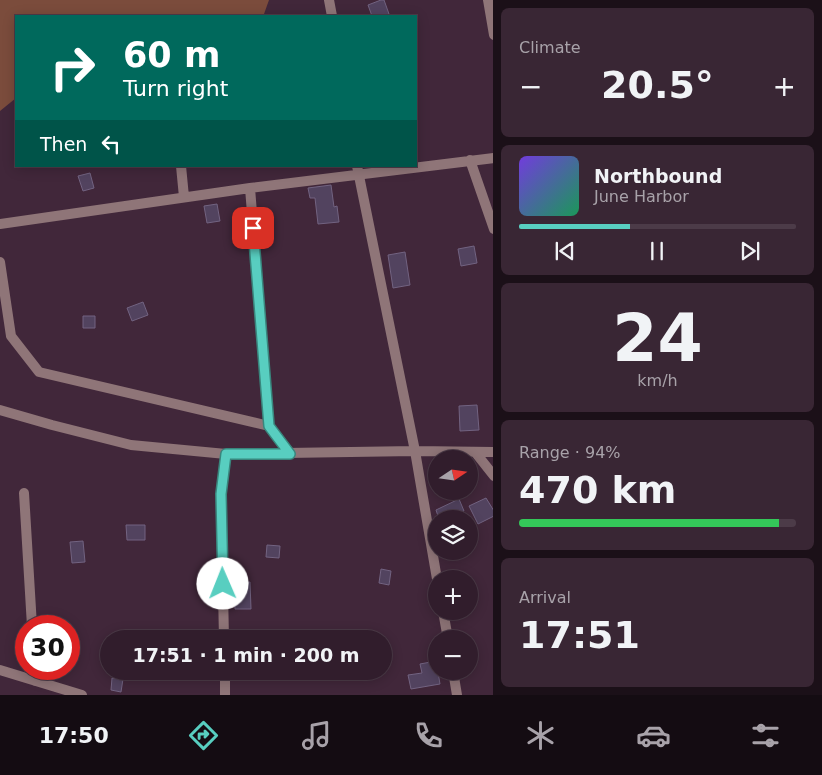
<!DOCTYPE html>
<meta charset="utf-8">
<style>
:root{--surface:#311d2c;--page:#392634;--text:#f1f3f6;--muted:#a8a2a9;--line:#4c3b48;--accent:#58cec0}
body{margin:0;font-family:"DejaVu Sans",sans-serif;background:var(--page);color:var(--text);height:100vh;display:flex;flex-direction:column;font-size:19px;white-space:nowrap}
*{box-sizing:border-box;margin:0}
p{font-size:16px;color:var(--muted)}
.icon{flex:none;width:28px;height:28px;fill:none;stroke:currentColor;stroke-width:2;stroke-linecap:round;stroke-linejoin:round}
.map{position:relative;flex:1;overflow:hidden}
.drawer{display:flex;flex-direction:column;gap:8px;padding:8px;background:#1b1018;width:329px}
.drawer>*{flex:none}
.guide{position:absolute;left:15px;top:15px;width:402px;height:152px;border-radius:0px;box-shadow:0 2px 12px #0003,0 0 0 1px var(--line);background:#00695c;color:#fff;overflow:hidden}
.needle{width:32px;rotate:77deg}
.fabs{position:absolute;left:428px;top:450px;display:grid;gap:10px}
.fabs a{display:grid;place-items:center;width:50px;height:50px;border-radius:50%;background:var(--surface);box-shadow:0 2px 12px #0003,0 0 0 1px var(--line);font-size:25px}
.speed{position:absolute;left:15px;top:615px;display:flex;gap:10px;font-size:25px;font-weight:700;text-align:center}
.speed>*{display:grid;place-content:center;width:65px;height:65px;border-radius:50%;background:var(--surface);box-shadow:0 2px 12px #0003,0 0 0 1px var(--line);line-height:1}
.speed .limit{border:8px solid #d22;background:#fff;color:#111}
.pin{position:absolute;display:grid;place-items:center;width:42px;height:42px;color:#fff;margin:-21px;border-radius:10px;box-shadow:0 2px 8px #0006}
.me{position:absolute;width:55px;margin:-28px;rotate:359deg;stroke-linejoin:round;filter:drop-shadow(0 0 4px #0008)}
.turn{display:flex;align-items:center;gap:18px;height:105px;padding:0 25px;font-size:22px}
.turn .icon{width:65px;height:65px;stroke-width:2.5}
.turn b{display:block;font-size:35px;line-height:42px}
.then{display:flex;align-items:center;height:48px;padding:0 25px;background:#0003;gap:10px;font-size:19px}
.big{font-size:38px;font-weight:700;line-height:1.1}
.drawer .widget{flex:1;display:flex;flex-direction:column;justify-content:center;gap:8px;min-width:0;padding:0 18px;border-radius:8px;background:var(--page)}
.drawer .dial{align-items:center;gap:0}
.dial b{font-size:65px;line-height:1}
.song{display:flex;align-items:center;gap:15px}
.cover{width:60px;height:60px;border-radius:8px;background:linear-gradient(135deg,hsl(260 70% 55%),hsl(150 70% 35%))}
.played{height:5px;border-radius:2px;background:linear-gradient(90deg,var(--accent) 40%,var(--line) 40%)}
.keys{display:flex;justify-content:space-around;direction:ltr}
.heat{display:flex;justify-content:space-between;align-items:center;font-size:28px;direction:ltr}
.charge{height:8px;border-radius:4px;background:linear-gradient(90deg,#34c759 94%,var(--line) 0)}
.trip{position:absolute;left:100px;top:630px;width:292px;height:50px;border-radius:25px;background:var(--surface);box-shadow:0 2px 12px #0003,0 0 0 1px var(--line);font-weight:700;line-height:50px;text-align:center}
.tab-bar{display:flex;height:80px;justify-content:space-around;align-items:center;background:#140c12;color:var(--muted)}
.tab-bar .icon{width:35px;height:35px}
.tab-bar .active{color:var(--accent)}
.tab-bar b{font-size:22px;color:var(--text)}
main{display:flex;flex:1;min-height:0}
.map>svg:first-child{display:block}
</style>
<main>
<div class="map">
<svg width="494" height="695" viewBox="0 0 494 695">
<rect width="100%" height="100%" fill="#41273a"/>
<!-- green -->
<path fill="#7b4c3c" d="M 0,0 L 269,0 L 264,14 L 229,16 L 16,16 L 16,98 L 0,111 Z"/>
<!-- building -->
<path fill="#52435f" stroke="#726381" d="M 381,0 L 384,0 L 389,14 L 383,16 L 372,16 L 368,5 Z
M 90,173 L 94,188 L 83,191 L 78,176 Z
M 331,185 L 334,207 L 337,206 L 339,222 L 318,224 L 315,198 L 310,198 L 308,188 Z
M 217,204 L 220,221 L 207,223 L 204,206 Z
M 474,246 L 477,263 L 461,266 L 458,249 Z
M 405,252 L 410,285 L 393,288 L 388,255 Z
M 143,302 L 148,315 L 132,321 L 127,308 Z
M 83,316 L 95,316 L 95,328 L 83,328 Z
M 477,405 L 479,430 L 460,431 L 459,406 Z
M 486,498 L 494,511 L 494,516 L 478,524 L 469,506 Z
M 459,499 L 464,511 L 447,519 L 439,519 L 436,510 Z
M 126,525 L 145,525 L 145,540 L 127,540 Z
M 83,541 L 85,562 L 72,563 L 70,542 Z
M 267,545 L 280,546 L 279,558 L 266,557 Z
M 381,569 L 391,571 L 389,585 L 379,583 Z
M 250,582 L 251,609 L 235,609 L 234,583 Z
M 436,661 L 440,684 L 411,689 L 408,675 L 422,673 L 420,664 Z
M 112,678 L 123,679 L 121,692 L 111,690 Z"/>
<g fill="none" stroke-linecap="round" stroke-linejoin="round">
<!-- minor -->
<path stroke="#8f7578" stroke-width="10" d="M 329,0 L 332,16
M 488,0 L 494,35
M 470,160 L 494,229
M 181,166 L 184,197
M 357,166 L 415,451 L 437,579
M 250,188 L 269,426
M 0,224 L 250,188 L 494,158
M 0,262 L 11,336 L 39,372 L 269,426 L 290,453
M 0,410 L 52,425 L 131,445 L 226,454 L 415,451 L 494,452
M 475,452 L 494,476
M 24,493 L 32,626
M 443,611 L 448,639
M 224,639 L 221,494 L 226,454
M 35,669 L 35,681
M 0,670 L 82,695
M 225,671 L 225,695
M 453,671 L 457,695"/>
</g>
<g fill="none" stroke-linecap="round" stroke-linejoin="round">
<defs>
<path id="route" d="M 223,584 L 221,494 L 226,454 L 290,454 L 269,426 L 253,228"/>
</defs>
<!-- route casing -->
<use href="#route" stroke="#39867d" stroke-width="12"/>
<!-- route -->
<use href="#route" stroke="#58cec0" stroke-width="9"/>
</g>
</svg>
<div class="fabs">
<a><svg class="needle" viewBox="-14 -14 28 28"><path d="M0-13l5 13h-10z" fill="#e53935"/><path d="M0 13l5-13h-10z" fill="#a8a2a9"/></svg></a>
<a><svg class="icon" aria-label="layers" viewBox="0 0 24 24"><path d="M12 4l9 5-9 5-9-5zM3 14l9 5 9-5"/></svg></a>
<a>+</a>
<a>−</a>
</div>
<div class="speed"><div class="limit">30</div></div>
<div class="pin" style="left:253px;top:228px;background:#d93025"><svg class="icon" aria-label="arrive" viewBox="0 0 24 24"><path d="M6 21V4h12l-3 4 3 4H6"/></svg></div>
<svg class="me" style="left:223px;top:584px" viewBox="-20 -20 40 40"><circle r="19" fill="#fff"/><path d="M0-13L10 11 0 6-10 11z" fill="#58cec0"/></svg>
<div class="trip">17:51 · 1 min · 200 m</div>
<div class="guide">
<div class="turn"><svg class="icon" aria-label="right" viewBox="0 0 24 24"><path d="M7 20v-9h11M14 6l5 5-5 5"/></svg><div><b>60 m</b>Turn right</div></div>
<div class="then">Then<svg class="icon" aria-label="left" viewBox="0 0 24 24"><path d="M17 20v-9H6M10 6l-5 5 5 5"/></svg></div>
</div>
</div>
<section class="drawer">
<div class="widget"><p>Climate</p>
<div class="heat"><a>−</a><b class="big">20.5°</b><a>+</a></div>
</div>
<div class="widget">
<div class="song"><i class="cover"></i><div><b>Northbound</b><p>June Harbor</p></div></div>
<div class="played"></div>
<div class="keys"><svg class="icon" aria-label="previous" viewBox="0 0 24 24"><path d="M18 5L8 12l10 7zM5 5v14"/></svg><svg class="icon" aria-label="pause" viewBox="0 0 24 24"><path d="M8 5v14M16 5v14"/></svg><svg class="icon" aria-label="next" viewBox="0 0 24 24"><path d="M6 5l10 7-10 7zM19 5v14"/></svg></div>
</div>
<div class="widget dial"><b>24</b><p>km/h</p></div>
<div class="widget"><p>Range · 94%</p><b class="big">470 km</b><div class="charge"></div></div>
<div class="widget"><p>Arrival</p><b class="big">17:51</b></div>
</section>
</main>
<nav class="tab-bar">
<b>17:50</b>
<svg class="icon active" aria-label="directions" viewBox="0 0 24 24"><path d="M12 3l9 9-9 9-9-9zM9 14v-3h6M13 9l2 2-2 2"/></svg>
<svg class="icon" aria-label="music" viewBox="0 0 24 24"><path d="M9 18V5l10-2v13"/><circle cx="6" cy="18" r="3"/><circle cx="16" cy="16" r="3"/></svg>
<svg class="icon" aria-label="phone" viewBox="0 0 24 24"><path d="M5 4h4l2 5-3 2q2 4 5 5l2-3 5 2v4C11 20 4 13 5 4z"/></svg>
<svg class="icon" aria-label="climate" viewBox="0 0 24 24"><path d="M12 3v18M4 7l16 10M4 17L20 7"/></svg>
<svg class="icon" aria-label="car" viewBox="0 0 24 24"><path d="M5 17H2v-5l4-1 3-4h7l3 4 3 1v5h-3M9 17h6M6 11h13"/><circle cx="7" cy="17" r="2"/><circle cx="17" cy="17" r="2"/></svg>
<svg class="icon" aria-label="filters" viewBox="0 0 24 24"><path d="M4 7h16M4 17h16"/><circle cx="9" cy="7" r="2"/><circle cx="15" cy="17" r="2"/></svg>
</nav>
